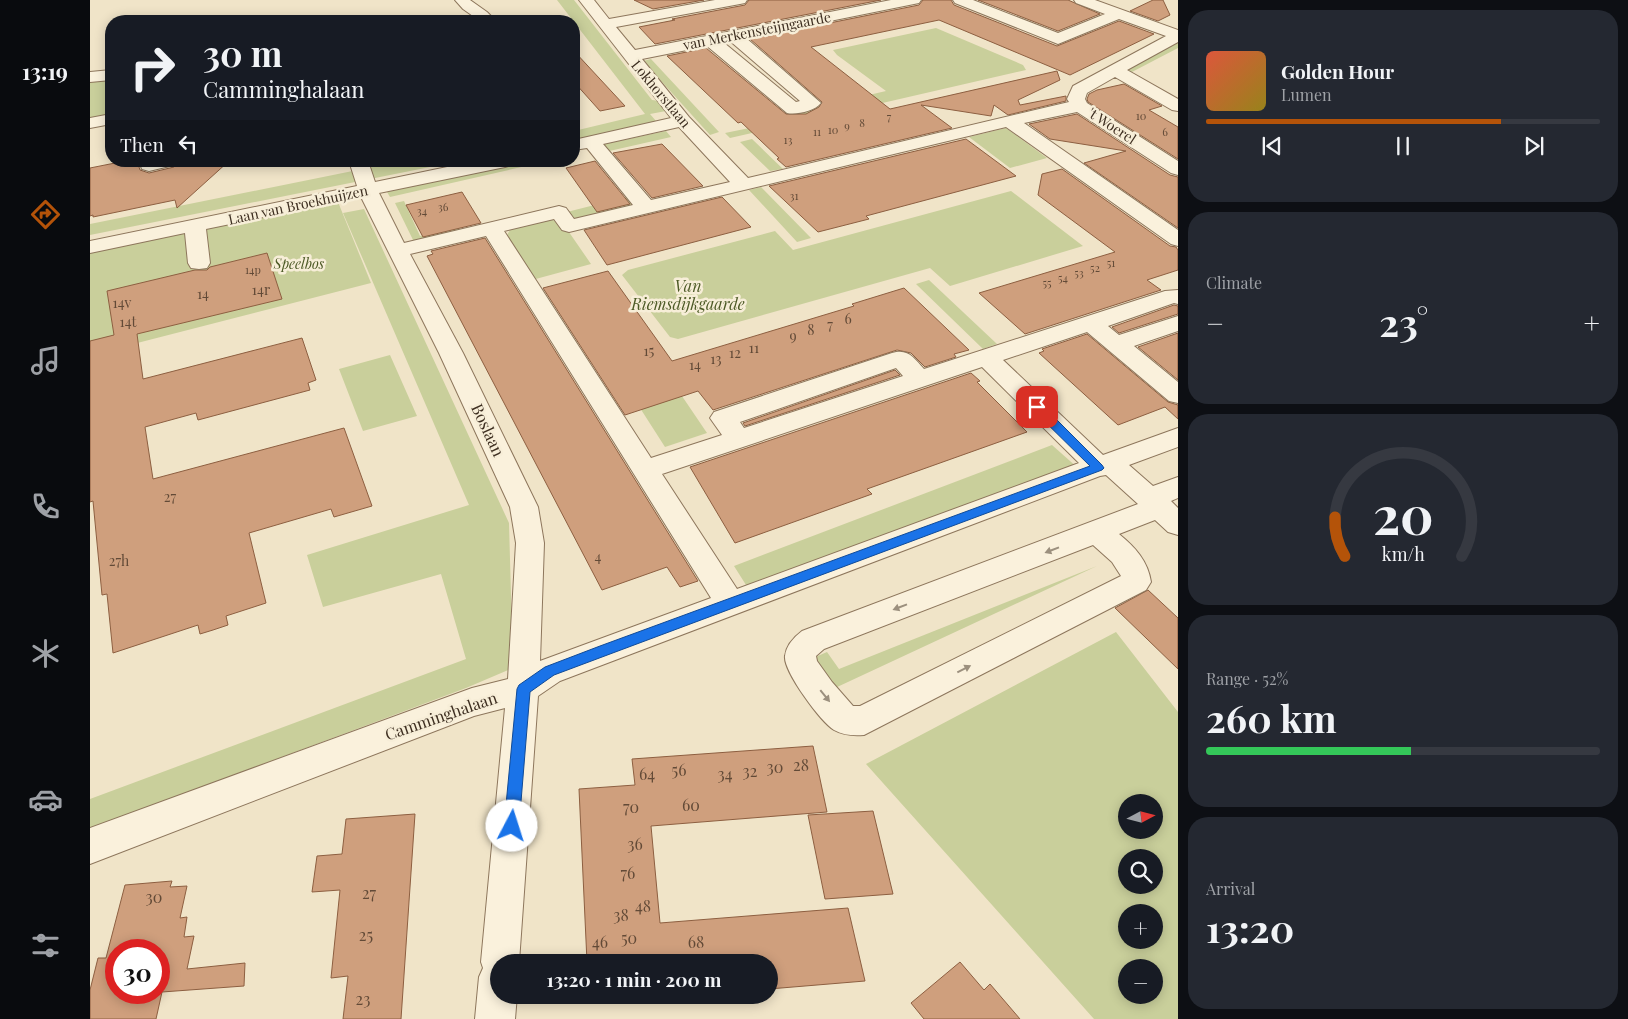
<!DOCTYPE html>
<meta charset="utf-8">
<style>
:root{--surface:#171b24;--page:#242831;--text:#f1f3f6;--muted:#9ea1a6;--line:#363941;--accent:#b45309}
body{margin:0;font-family:"Playfair Display",serif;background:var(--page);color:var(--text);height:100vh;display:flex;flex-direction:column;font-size:19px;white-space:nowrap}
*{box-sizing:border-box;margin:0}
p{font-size:16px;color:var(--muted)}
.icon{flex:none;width:28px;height:28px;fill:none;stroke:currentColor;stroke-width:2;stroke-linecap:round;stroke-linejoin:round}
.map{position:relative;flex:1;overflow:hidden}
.details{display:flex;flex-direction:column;gap:10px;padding:10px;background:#0d0f14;width:450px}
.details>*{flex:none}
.guide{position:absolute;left:15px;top:15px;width:475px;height:152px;border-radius:20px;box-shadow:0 2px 12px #0003;background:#171b24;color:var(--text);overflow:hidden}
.needle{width:32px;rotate:83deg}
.tools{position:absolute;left:1028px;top:794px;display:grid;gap:10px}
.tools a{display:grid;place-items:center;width:45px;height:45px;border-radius:50%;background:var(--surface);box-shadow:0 2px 12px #0003;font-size:25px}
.speed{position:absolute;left:15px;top:939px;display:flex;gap:10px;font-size:25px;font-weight:700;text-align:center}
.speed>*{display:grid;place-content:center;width:65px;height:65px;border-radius:50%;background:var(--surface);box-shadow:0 2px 12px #0003;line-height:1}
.speed .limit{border:8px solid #d22;background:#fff;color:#111}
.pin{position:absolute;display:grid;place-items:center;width:42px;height:42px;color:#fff;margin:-21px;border-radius:10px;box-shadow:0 2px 8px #0006}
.me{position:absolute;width:55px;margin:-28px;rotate:5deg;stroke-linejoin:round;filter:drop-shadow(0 0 4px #0008)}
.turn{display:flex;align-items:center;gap:18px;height:105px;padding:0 15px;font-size:22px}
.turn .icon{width:65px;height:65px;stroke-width:2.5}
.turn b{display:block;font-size:35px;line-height:42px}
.then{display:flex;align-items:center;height:48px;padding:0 15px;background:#0003;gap:10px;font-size:19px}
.big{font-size:38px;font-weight:700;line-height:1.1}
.details .tile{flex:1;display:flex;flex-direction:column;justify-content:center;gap:8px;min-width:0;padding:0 18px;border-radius:20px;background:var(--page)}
.details .dial{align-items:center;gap:0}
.dial svg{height:130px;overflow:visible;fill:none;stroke:var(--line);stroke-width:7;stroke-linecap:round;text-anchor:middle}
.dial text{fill:var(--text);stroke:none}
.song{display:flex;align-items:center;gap:15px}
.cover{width:60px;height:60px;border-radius:8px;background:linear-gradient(135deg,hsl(10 70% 55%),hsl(50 70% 35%))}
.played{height:5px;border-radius:2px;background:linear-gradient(90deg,var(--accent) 75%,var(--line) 75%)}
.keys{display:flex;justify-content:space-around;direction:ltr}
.heat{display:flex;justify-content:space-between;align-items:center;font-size:28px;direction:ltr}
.charge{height:8px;border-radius:4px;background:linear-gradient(90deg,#34c759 52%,var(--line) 0)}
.trip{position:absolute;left:400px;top:954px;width:288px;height:50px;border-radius:25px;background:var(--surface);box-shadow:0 2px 12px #0003;font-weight:700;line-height:50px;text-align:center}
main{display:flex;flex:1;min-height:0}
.dock{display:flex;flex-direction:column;width:90px;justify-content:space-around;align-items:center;background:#090b0e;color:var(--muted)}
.dock .icon{width:35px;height:35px}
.dock .selected{color:var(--accent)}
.dock b{font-size:22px;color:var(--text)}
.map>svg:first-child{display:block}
</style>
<main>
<nav class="dock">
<b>13:19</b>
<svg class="icon selected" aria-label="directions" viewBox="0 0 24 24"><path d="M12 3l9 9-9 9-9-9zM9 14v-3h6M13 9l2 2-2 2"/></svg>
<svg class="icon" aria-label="music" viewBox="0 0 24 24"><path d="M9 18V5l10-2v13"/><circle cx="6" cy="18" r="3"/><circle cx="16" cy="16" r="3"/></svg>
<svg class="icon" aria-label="phone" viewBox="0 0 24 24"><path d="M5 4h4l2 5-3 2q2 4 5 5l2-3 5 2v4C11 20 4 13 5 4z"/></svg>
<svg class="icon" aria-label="climate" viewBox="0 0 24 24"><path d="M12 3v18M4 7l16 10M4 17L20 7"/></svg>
<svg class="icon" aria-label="car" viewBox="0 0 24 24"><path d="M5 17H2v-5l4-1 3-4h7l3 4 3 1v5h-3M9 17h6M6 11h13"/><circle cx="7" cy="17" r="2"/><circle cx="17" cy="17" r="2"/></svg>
<svg class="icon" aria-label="filters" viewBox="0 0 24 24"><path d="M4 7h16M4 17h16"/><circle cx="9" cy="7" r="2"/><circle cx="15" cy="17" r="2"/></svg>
</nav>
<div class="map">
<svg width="1088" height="1019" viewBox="0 0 1088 1019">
<rect width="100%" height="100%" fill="#f0e4c8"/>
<!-- green -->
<path fill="#c9cf9b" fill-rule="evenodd" d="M 467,0 L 484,0 L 562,100 L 569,101 L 576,111 L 560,114 L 566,121 L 484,140 L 484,131 L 555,114 Z
M 846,28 L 933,65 L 936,70 L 640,138 L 635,133 L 707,118 L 702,113 L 796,91 L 747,55 L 743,50 Z
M 1088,42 L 1088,48 L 1040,73 L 1036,70 Z
M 561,59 L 629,132 L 620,135 L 553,61 Z
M 21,79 L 21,116 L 0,120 L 0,81 Z
M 916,128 L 957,158 L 920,168 L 879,137 Z
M 576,131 L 581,137 L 515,152 L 510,145 Z
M 662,139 L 693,169 L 680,171 L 650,142 Z
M 312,161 L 365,162 L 0,235 L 0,224 Z
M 436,161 L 458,161 L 300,197 L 297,192 Z
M 671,187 L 721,238 L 707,242 L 659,190 Z
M 921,191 L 993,246 L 860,286 L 840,268 L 588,339 L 580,337 L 532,275 L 538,270 L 685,231 L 703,250 Z
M 544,195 L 553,206 L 482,224 L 473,213 Z
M 314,201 L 330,236 L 369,227 L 371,231 L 324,242 L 305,203 Z
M 248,202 L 281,283 L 20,350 L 0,402 L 0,251 Z
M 274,209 L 419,523 L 423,668 L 376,688 L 0,829 L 0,799 L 376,659 L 351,574 L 233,607 L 217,555 L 379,505 L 253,213 Z
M 457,219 L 472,222 L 501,264 L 442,280 L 416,237 L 421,228 Z
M 839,280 L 907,344 L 893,349 L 826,284 Z
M 300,355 L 327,416 L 273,431 L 249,369 Z
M 575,371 L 617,433 L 575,447 L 534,383 Z
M 962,445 L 989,469 L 663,596 L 644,566 Z
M 1007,566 L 745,688 L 723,658 L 737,652 L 749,669 Z
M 1026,632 L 1088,712 L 1088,1019 L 1004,1019 L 776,764 ZM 1036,802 L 1064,802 L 1064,830 L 1036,830 ZM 1036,858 L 1064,858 L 1064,885 L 1036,885 ZM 1036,912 L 1064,912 L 1064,940 L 1036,940 ZM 1036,968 L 1064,968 L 1064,995 L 1036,995 Z"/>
<!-- building -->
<path fill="#cf9f7d" stroke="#8d5f41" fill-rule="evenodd" d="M 544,0 L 614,0 L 563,9 Z
M 659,0 L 791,0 L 565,44 L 549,27 L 585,20 L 582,19 L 655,5 Z
M 833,0 L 861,0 L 864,5 L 967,46 L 1029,21 L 1064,34 L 980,75 L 849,20 L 721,47 L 800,109 L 967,71 L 970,80 L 928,100 L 930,105 L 976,96 L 976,101 L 918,115 L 904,105 L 901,116 L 831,105 L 862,128 L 696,167 L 687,159 L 689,158 L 651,122 L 648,123 L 577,56 L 616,48 L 696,114 L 716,114 L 729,107 L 732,102 L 660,39 L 829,5 Z
M 888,0 L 978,0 L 1010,14 L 968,31 Z
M 1063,0 L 1073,0 L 1080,15 L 1068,21 L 1040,11 Z
M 484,51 L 535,106 L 510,111 L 484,82 Z
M 1034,84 L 1072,106 L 1059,110 L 1088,127 L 1088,159 L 998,102 L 997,99 L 999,94 L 1007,90 Z
M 987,114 L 1080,175 L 1088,177 L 1088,228 L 994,163 L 1036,151 L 960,139 L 939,124 Z
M 876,139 L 926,176 L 776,216 L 779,219 L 728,232 L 679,186 Z
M 572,144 L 613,186 L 562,198 L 523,153 Z
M 35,161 L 47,161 L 50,170 L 59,173 L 84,167 L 88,161 L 139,161 L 87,208 L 85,200 L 3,217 L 3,215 L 0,216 L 0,168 Z
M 505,161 L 540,204 L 507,212 L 476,168 Z
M 972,169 L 1080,246 L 1086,247 L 1088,250 L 1088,270 L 1057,280 L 1071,290 L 935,334 L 889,293 L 1025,252 L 948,195 L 952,174 Z
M 372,192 L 391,223 L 333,237 L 316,205 Z
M 632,197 L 661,227 L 517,265 L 494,230 Z
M 395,238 L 608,581 L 590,587 L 577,567 L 512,590 L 337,256 L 343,254 L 341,251 Z
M 177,253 L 192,299 L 47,334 L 53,379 L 212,338 L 226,380 L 218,383 L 220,390 L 108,420 L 106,413 L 55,427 L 63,479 L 254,428 L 282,506 L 244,517 L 241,509 L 159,533 L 176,603 L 136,616 L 138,625 L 123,630 L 110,634 L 108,625 L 23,653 L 17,594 L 12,595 L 3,501 L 0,502 L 0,341 L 24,335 L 17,291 L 105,270 L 117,270 L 120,267 Z
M 518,271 L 582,361 L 764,306 L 762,304 L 814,288 L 879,350 L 864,354 L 866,357 L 835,367 L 821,353 L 807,350 L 623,410 L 608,391 L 535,415 L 453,288 Z
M 1084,305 L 1088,306 L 1088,314 L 1029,333 L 1022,327 Z
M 1088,333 L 1088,380 L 1048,347 Z
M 997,334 L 1078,402 L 1088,405 L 1088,419 L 1075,407 L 1028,425 L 949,353 L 954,351 L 952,349 Z
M 805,370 L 810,375 L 655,426 L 653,423 Z
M 881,373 L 890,381 L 887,382 L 937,432 L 777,489 L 782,494 L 645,543 L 600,467 Z
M 1058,590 L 1088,618 L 1088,669 L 1025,608 Z
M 723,746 L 737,812 L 561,826 L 570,923 L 758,908 L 775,981 L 679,989 L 679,962 L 594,962 L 594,960 L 568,962 L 497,962 L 489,789 L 545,785 L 542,759 Z
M 783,811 L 803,894 L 735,899 L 718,815 Z
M 325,814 L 311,1019 L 253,1019 L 258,976 L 241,978 L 250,890 L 222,892 L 227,856 L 252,854 L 256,819 Z
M 82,881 L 80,887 L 97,886 L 90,918 L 97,917 L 94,937 L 104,936 L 97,969 L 155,963 L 154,986 L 72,992 L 66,1019 L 0,1019 L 0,990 L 8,958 L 16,958 L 35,885 ZM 26,950 L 69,950 L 69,992 L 26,992 Z
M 870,962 L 894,990 L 900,984 L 930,1019 L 834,1019 L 821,1003 Z"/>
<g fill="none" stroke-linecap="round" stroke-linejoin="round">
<defs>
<path id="minor" d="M 365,0 L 380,0 L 397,12 L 406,21 L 390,21 L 373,9 Z
M 489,0 L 504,0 L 519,19 L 625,0 L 657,0 L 655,3 L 650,4 L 526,27 L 545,50 L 801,0 L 831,0 L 829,3 L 824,4 L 656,38 L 731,103 C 725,111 706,115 697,113 L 617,46 L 552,59 L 599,117 L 658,178 L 979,102 L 977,99 L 983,86 L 1076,36 L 1029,19 L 968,44 L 865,3 L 863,0 L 883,0 L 968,33 L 1015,14 L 986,3 L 984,0 L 1005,0 L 1088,30 L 1088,42 L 1037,70 L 1088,99 L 1088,111 L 1082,110 L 1025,77 L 997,93 L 995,99 L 997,103 L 1088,161 L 1088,175 L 1081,173 L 987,112 L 934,123 L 1088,230 L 1088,246 L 1081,244 L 916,127 L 479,232 L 472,230 L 464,219 L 414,231 L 561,458 L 632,435 L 620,418 L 624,412 L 802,353 C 818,348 824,358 834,369 L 1075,291 L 1088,290 L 1088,304 L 1084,303 L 1018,326 L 1029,335 L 1088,316 L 1088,331 L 1044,346 L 1088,382 L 1088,403 L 1079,401 L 997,332 L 913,360 L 1013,455 L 1088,428 L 1088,447 L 1039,465 L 1063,486 L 1088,477 L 1088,498 L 1081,501 L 1088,508 L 1088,535 L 1078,532 L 1065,520 L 1029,534 C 1045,547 1058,561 1061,582 L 1056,590 L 774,735 C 763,736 753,735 744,730 C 731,722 693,671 695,656 C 696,646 704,637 712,631 L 1048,504 L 1016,475 L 1010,476 L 470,681 L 448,696 L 429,962 L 409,962 L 409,995 L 427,995 L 425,1019 L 385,1019 L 389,977 L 393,968 L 391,962 L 415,708 L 384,716 L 0,864 L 0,828 L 382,688 L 418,679 L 426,543 L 420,507 L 349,353 L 271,197 L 116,229 L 120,263 L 117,268 L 109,269 L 101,268 L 98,263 L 95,233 L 0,253 L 0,241 L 267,186 L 259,161 L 278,161 L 285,182 L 386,161 L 424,161 L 422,165 L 415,167 L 289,193 L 314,243 L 469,206 L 476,208 L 484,219 L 543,205 L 497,148 L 484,150 L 484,140 L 581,118 ZM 640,41 L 710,101 L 706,102 L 633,42 ZM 589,127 L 640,182 L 561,200 L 513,144 ZM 396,236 L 621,598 L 450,661 L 454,543 L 448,507 L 373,353 L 320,254 ZM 892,367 L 989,463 L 647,589 L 572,474 ZM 806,368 L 813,376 L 654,428 L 650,422 ZM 1003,545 L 1022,562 L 1031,576 L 770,706 L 763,706 L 742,682 L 727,661 L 726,656 L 734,649 Z
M 21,70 L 21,80 L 0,82 L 0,72 Z
M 21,114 L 21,124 L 0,128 L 0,118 Z
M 49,161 L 86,161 L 84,165 L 59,171 L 52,169 Z"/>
</defs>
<!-- minor casing -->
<use href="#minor" stroke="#8d765c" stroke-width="2"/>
<!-- minor -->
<use href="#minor" fill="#faf1dc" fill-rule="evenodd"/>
</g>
<!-- one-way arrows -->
<defs><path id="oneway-solid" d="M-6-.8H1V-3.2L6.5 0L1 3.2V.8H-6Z" transform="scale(1.25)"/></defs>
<g fill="#9c907e">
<use href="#oneway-solid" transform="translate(962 550) rotate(159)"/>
<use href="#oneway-solid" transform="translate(810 607) rotate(159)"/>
<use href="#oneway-solid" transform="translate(874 669) rotate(-27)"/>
<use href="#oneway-solid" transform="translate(735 696) rotate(51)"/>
</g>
<!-- route -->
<path fill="#1a73e8" stroke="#114b97" d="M 947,403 L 951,404 L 1012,465 L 1014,468 L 1012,470 L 520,654 L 464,675 L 440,692 L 429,826 L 427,831 L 422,833 L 416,831 L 414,826 L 427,689 L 429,685 L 455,667 L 510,646 L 1000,466 L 943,410 L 942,407 Z"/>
<g text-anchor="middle" stroke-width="5" stroke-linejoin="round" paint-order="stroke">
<!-- far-number labels -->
<g font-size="11" fill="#624a37">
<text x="1051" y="120">10</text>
<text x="799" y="121">7</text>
<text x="772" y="127">8</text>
<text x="757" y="130">9</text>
<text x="743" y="134">10</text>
<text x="727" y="136">11</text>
<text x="1075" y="136">6</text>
<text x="698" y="144">13</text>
<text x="704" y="200">31</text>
<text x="353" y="211">36</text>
<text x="332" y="215">34</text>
<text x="1021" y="267">51</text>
<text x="1005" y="272">52</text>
<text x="163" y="274">14p</text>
<text x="989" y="277">53</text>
<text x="973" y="282">54</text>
<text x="957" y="287">55</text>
</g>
<!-- far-street labels -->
<g font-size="14" fill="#3d2e20" stroke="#f7eed8">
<text transform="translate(667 31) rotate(-11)" y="5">van Merkensteijngaarde</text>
<text transform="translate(571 94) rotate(50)" y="5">Lokhorstlaan</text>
<text transform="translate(1022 126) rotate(33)" y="5">'t Woerel</text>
<text transform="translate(208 205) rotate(-12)" y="5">Laan van Broekhuijzen</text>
</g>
<!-- far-park labels -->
<g font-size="14" font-style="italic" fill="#4d5a26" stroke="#f7eed8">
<text x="209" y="269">Speelbos</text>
</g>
<!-- number labels -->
<g font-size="14" fill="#624a37">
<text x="171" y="295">14r</text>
<text x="113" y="299">14</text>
<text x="32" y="308">14v</text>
<text x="758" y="324">6</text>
<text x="38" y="327">14t</text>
<text x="740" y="330">7</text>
<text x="721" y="335">8</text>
<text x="703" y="341">9</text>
<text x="664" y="353">11</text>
<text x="559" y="356">15</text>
<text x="645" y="358">12</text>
<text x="626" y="364">13</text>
<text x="605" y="370">14</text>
<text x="80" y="502">27</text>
<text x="508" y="562">4</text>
<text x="29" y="566">27h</text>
</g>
<!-- park labels -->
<g font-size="16" font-style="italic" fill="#4d5a26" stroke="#f7eed8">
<text x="598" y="292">Van<tspan x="598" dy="18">Riemsdijkgaarde</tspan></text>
</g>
<!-- street labels -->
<g font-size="16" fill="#3d2e20" stroke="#f7eed8">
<text transform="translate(398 430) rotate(65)" y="6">Boslaan</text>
<text transform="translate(351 716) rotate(-19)" y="6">Camminghalaan</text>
</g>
<!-- near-number labels -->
<g font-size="16" fill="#624a37">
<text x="711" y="771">28</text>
<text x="685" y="773">30</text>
<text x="589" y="776">56</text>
<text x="660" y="777">32</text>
<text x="557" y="780">64</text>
<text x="635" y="780">34</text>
<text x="601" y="811">60</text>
<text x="541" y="813">70</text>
<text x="545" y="850">36</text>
<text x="538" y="879">76</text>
<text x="279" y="899">27</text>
<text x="64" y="903">30</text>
<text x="553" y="912">48</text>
<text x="531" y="921">38</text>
<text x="276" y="941">25</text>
<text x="539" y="944">50</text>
<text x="510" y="948">46</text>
<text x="606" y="948">68</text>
<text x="273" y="1005">23</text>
</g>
</g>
</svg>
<div class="tools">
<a><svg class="needle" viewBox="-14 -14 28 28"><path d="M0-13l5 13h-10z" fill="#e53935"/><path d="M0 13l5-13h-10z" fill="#9ea1a6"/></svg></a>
<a><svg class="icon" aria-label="search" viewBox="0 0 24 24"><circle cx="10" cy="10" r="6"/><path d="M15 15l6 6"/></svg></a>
<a>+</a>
<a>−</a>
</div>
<div class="speed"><div class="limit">30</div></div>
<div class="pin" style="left:947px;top:407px;background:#d93025"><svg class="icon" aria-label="arrive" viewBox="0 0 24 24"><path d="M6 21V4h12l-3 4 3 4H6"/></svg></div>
<svg class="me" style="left:422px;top:826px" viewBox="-20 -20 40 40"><circle r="19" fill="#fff"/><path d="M0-13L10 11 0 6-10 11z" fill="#1a73e8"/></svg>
<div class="trip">13:20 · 1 min · 200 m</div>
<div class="guide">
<div class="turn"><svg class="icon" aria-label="right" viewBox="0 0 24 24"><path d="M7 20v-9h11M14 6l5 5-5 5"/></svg><div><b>30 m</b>Camminghalaan</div></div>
<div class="then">Then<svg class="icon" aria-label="left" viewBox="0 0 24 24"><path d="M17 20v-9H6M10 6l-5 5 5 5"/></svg></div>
</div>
</div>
<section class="details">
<div class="tile">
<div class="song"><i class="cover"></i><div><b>Golden Hour</b><p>Lumen</p></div></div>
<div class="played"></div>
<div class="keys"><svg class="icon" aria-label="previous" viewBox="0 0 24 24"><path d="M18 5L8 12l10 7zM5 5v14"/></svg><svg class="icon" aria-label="pause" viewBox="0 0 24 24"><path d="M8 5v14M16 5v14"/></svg><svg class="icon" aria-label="next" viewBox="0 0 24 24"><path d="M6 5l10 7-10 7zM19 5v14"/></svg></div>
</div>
<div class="tile"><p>Climate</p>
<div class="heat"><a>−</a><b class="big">23°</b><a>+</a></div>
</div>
<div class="tile dial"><svg viewBox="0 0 100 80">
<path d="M14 69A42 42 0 1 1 86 69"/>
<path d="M14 69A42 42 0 0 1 8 45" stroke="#b45309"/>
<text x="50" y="56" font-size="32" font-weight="700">20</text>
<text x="50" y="72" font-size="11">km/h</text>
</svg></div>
<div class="tile"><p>Range · 52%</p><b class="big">260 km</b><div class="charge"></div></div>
<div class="tile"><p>Arrival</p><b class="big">13:20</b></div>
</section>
</main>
